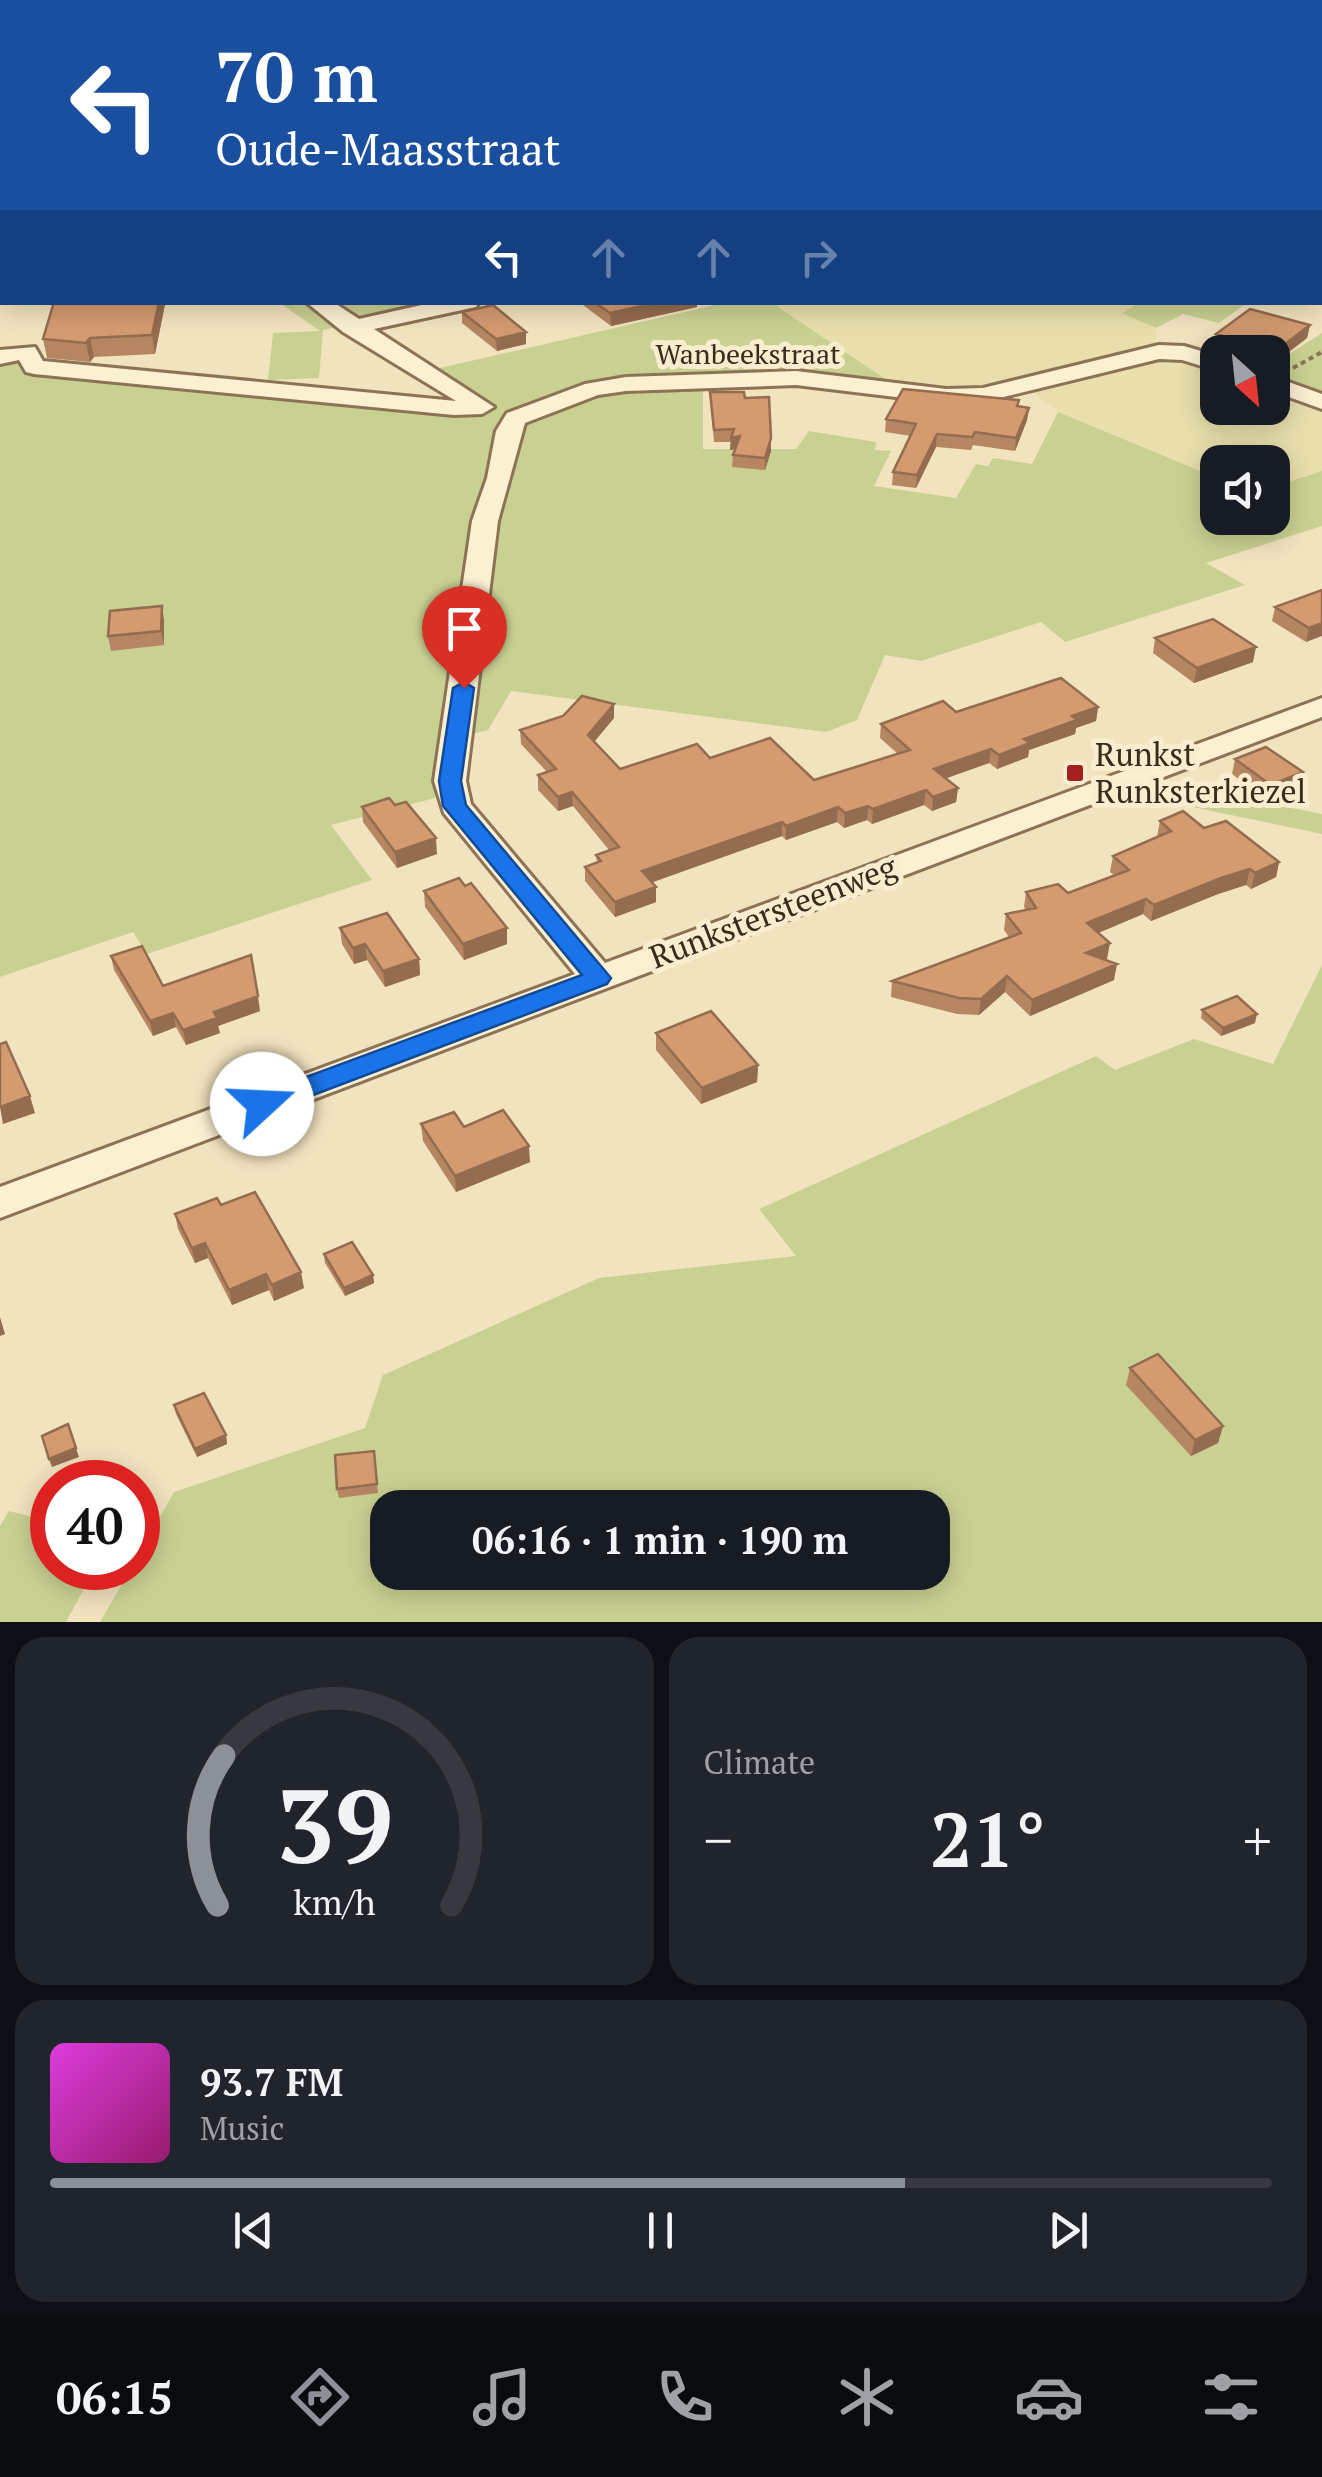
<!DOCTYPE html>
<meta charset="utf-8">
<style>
:root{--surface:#171b24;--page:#20242c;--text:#f1f3f6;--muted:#9ea1a6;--line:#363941;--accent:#8c9099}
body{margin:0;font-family:"PT Serif",serif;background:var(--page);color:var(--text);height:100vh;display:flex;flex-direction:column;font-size:38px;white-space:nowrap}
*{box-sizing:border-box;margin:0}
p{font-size:32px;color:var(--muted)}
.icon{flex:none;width:55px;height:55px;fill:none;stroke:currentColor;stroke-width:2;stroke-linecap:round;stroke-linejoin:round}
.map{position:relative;height:1622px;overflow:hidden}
.drawer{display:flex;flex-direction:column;gap:15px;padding:15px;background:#0d0f14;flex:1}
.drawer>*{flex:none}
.banner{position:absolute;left:0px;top:0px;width:1322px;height:305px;box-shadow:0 5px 25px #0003;background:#1a4fa0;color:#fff;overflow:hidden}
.needle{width:65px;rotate:153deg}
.controls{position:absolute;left:1200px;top:335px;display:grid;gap:20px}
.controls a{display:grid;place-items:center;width:90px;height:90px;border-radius:20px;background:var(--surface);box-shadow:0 5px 25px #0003;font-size:50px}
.speed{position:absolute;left:30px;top:1460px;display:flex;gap:20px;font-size:50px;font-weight:700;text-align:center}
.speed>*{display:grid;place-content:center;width:130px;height:130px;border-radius:50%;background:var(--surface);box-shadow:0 5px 25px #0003;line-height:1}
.speed .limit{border:15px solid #d22;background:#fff;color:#111}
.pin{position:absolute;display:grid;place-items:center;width:85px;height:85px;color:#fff;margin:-102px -42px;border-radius:50% 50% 50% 0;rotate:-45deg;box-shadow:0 0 10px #0007}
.pin .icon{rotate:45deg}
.me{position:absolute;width:110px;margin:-55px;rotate:70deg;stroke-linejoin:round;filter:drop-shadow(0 0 8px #0008)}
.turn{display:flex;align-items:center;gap:35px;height:210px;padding:0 50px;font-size:45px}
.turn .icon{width:130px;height:130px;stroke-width:2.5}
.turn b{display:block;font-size:70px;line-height:85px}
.lanes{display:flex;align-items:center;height:95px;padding:0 50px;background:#0003;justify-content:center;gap:50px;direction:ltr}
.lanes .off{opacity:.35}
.big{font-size:75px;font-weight:700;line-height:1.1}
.drawer .tile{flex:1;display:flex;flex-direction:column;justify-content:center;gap:15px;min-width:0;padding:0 35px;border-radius:30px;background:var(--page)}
.drawer .dial{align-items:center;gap:0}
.dial svg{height:260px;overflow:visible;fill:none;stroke:var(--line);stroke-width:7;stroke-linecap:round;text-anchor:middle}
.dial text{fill:var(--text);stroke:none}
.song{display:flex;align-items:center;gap:30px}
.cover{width:120px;height:120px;border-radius:15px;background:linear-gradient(135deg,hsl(300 70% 55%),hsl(320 70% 35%))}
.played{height:10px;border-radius:5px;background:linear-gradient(90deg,var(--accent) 70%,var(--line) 70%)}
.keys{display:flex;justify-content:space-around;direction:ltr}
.heat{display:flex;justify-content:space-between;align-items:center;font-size:55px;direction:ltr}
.drawer .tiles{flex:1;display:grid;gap:15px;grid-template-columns:1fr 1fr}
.tile:last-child{grid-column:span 2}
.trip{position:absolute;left:370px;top:1490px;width:580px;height:100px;border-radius:30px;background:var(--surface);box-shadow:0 5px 25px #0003;font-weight:700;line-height:100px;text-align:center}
.tab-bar{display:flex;height:160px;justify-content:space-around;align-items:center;background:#090b0e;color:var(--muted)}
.tab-bar .icon{width:70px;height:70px}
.tab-bar .active{color:var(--accent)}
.tab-bar b{font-size:45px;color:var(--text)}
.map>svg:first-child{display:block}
</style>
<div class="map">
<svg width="1322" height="1622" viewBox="0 0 1322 1622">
<rect width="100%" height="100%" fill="#f2e3bf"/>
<!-- farmland -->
<path fill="#e9dfac" d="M 441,0 L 1182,0 L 1187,2 L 440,2 Z
M 772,303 L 1141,303 L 1123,313 L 1156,328 L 1156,341 L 1152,346 L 990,387 L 957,390 L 896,386 Z
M 1172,355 L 1217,368 L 1218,408 L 1272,408 L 1273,389 L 1322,408 L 1322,471 L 1273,487 L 1272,462 L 1218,462 L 1217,478 L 1058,412 L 1033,392 Z"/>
<!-- green -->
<path fill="#c9d192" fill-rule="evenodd" d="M 1141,302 L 1247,302 L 1247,303 L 1219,323 L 1183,314 L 1156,328 L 1122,313 Z
M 280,303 L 450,303 L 323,330 L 319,378 L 268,380 L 273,333 L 320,331 Z
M 724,303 L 772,303 L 896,386 L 805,375 L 578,388 L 548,397 L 501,419 L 515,420 L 614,389 L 703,384 L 703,449 L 796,449 L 809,431 L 876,442 L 875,450 L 891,451 L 874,486 L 956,498 L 976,464 L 988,466 L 993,458 L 1032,464 L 1058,412 L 1217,478 L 1218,518 L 1272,518 L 1273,487 L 1322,471 L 1322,526 L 1206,563 L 1245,585 L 1065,642 L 1041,622 L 921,661 L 885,655 L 857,720 L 826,732 L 511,691 L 488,730 L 444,741 L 435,798 L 331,825 L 372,880 L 147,954 L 133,932 L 0,977 L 0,357 L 18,360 L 25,368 L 466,405 L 431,370 Z
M 1322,333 L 1322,397 L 1273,378 L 1272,365 Z
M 1180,786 L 1322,814 L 1322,834 L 1144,797 Z
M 1322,965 L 1322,1622 L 100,1622 L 131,1568 L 138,1568 L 138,1556 L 174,1492 L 365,1428 L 383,1375 L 599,1278 L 796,1256 L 759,1209 L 1096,1056 L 1115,1070 L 1194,1039 L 1273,1064 ZM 388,1508 L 932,1508 L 932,1572 L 388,1572 Z
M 9,1511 L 52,1522 L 52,1568 L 95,1568 L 66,1622 L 0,1622 L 0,1526 Z"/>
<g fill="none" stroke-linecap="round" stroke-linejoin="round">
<defs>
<path id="minor" d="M 0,149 L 2,150 L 2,161 L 0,161 Z
M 306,302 L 333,302 L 359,319 L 435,302 L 479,302 L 476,307 L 374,329 L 494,407 L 482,414 L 454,415 L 34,374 L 26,372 L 19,360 L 0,364 L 0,350 L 35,347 L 43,361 L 456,401 L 343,332 Z
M 1159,345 L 1184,346 L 1218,356 L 1218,371 L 1182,360 L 1159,359 L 983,402 L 946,403 L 796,385 L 626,391 L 598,395 L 525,423 L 498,521 L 466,781 L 471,804 L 605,963 L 1322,698 L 1322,717 L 0,1218 L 0,1187 L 575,974 L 444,813 L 434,781 L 472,521 L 487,478 L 496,431 L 507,413 L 585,384 L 626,377 L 796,371 L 946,389 L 983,388 Z
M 1272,376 L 1322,394 L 1322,409 L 1272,391 Z"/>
</defs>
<!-- minor casing -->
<use href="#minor" stroke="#8d7355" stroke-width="6"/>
<!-- path -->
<path stroke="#8d7355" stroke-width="4" stroke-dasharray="5 4" stroke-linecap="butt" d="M 1293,368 L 1322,352"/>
<!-- minor -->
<use href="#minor" fill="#fcf0d3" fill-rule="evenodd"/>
</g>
<!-- wall -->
<path fill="#b68561" d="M 54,302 L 165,302 L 155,354 L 94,357 L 90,362 L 47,358 L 43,339 Z
M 579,302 L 697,302 L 697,307 L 611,326 Z
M 462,312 L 526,332 L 526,344 L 497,351 L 462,323 Z
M 1310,325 L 1307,338 L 1273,364 L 1272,352 L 1233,352 L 1213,347 L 1216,334 Z
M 710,392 L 745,398 L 771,451 L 765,470 L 732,467 L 733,455 L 735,449 L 730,450 L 731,442 L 714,442 Z
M 1019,406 L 1029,408 L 1027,420 L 1015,451 L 973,445 L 971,450 L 936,447 L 916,488 L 892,485 L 893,472 L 911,436 L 885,432 L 886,419 Z
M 1322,590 L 1306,642 L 1272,621 L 1275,607 Z
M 164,620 L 164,645 L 111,651 L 108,636 Z
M 1155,638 L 1253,662 L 1194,683 L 1153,653 Z
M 1098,707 L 1096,721 L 1076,728 L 1075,734 L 1029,750 L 1028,757 L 997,769 L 989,763 L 946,778 L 958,788 L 956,802 L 932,811 L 924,805 L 872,824 L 867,820 L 844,828 L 837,822 L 786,840 L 782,836 L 652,882 L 656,902 L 615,917 L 585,881 L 585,867 L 597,862 L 596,855 L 609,850 L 573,806 L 558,811 L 538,790 L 538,775 L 547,772 L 521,744 L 520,730 L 614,718 L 594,742 L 620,769 L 710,758 L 814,780 L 898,754 L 880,738 L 881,724 L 956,712 Z
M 1235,759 L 1299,788 L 1268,800 L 1232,774 Z
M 362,807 L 437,854 L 397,868 L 363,822 Z
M 1160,821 L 1204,828 L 1279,862 L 1276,877 L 1251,889 L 1246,885 L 1218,894 L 1151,921 L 1143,914 L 1098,933 L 1107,959 L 1105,960 L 1114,980 L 1030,1016 L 1005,992 L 979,1015 L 957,1014 L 891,997 L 892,981 L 1009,937 L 1004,930 L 1006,914 L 1026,910 L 1024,907 L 1026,892 L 1068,893 L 1114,875 L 1110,872 L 1113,856 L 1157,837 Z
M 465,886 L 507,928 L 507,944 L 464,960 L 425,907 L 424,891 Z
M 340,928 L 419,959 L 420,975 L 385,987 L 367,960 L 354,964 L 342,944 Z
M 111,956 L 163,986 L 260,1011 L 218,1026 L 220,1033 L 186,1045 L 176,1027 L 153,1036 L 114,970 Z
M 1202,1010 L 1255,1023 L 1221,1036 L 1201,1018 Z
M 656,1033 L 758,1065 L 757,1082 L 701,1104 L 656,1050 Z
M 421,1124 L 464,1127 L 530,1162 L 456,1192 L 423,1141 Z
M 221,1205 L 304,1288 L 274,1301 L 269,1290 L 232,1305 L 208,1258 L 195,1263 L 178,1229 L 175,1214 Z
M 324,1254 L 373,1275 L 374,1283 L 345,1296 L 325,1263 Z
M 1130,1368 L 1223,1426 L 1218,1443 L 1191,1456 L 1126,1385 Z
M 174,1405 L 226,1435 L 227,1444 L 197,1457 L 176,1414 Z
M 374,1451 L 378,1493 L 339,1498 L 337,1489 Z"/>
<!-- shaded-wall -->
<path fill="#946c4f" d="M 159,302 L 165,302 L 165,305 L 155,354 L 152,335 Z
M 661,302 L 697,302 L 697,307 L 611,326 L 610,313 Z
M 1310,325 L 1307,338 L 1273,364 L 1276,351 Z
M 526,332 L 526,344 L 497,351 L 496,339 Z
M 90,338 L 94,357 L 90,362 L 86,343 Z
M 1029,408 L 1027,420 L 1015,451 L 1016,438 Z
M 937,434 L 936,447 L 916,488 L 917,475 Z
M 740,436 L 740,448 L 730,450 L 731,438 Z
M 771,438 L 771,451 L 765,470 L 765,458 Z
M 162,606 L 164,620 L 164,645 L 161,631 Z
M 1322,623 L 1322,636 L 1306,642 L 1309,628 Z
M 1256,647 L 1253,662 L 1194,683 L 1197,668 Z
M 614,704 L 614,718 L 588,749 L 588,735 Z
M 1098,707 L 1096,721 L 1076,728 L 1075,734 L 1029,750 L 1028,757 L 997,769 L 999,755 L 1024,739 L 1072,716 Z
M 991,749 L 989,763 L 933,783 L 934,769 Z
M 1303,772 L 1299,788 L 1268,800 L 1271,785 Z
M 958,788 L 956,802 L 932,811 L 933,797 Z
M 926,790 L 924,805 L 872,824 L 873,809 Z
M 572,792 L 573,806 L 558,811 L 558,797 Z
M 868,806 L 867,820 L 844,828 L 845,813 Z
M 838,807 L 837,822 L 786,840 L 786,826 Z
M 782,822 L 782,836 L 642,886 L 642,871 Z
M 436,838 L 437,854 L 397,868 L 395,852 Z
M 1279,862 L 1276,877 L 1251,889 L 1255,873 Z
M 1250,869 L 1246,885 L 1218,894 L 1151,921 L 1154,905 L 1221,878 Z
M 656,887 L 656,902 L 615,917 L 615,902 Z
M 1146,899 L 1143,914 L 1084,939 L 1087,923 Z
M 507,928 L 507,944 L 464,960 L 463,944 Z
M 1110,943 L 1107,959 L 1084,968 L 1086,953 Z
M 365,944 L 367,960 L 354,964 L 353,948 Z
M 419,959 L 420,975 L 385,987 L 383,971 Z
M 1117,964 L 1114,980 L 1030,1016 L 1032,1000 Z
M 1007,976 L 1005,992 L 979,1015 L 981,999 Z
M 258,996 L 260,1011 L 218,1026 L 220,1033 L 186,1045 L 183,1030 L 214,1012 Z
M 173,1013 L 176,1027 L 153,1036 L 150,1021 Z
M 1257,1014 L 1255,1023 L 1221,1036 L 1223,1028 Z
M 758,1065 L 757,1082 L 701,1104 L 702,1088 Z
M 30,1096 L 35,1113 L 3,1124 L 0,1107 Z
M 529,1146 L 530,1162 L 456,1192 L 455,1176 Z
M 205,1243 L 208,1258 L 195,1263 L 192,1248 Z
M 301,1272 L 304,1288 L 274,1301 L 272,1285 Z
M 266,1274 L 269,1290 L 232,1305 L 229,1290 Z
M 373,1275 L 374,1283 L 345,1296 L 344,1288 Z
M 0,1317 L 5,1334 L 0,1336 Z
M 1223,1426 L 1218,1443 L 1191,1456 L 1195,1440 Z
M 226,1435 L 227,1444 L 197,1457 L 195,1449 Z
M 76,1448 L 79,1457 L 52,1467 L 49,1459 Z"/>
<!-- building -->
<path fill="#d49b71" stroke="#946c4f" stroke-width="2.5" d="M 116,0 L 219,0 L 219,2 L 115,2 Z
M 54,302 L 159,302 L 152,335 L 90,338 L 86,343 L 43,339 Z
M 594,302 L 661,302 L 610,313 Z
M 493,305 L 526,332 L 496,339 L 462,312 Z
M 1250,309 L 1310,325 L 1276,351 L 1216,334 Z
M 903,389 L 1019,400 L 1017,406 L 1029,408 L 1016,438 L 975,432 L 972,437 L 937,434 L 917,475 L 893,472 L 916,424 L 886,419 Z
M 710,392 L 744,392 L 745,398 L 769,397 L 771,438 L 765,458 L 733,455 L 740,436 L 731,438 L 734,429 L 714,430 Z
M 1322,590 L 1322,623 L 1309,628 L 1275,607 Z
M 162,606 L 161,631 L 108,636 L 110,611 Z
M 1213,619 L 1256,647 L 1197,668 L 1155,638 Z
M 1061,678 L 1098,707 L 1072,716 L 1077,720 L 1024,739 L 1030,743 L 999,755 L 991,749 L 934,769 L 958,788 L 933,797 L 926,790 L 873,809 L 868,806 L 845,813 L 838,807 L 786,826 L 782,822 L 642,871 L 656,887 L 615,902 L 585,867 L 601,861 L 596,855 L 619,847 L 572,792 L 558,797 L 538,775 L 556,769 L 520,730 L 563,716 L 582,696 L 614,704 L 588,735 L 620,769 L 697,744 L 710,758 L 770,738 L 814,780 L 910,750 L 881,724 L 943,701 L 956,712 Z
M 1266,747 L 1303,772 L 1271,785 L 1235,759 Z
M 389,798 L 395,805 L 406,802 L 436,838 L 395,852 L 362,807 Z
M 1183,811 L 1204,828 L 1226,821 L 1279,862 L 1255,873 L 1250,869 L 1221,878 L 1154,905 L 1146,899 L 1087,923 L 1110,943 L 1086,953 L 1117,964 L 1032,1000 L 1007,976 L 981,999 L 959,998 L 892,981 L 1021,933 L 1006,914 L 1036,908 L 1026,892 L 1058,884 L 1068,893 L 1129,870 L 1113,856 L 1171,831 L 1160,821 Z
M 459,878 L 465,886 L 471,883 L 507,928 L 463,944 L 424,891 Z
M 387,913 L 419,959 L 383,971 L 365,944 L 353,948 L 340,928 Z
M 142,946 L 163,986 L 251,955 L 258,996 L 214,1012 L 217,1018 L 183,1030 L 173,1013 L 150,1021 L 111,956 Z
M 1237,996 L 1257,1014 L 1223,1028 L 1202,1010 Z
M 711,1011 L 758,1065 L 702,1088 L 656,1033 Z
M 6,1042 L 30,1096 L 0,1107 L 0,1044 Z
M 503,1110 L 529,1146 L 455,1176 L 421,1124 L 454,1112 L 464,1127 Z
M 255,1192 L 301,1272 L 272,1285 L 266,1274 L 229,1290 L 205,1243 L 192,1248 L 175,1214 L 217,1198 L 221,1205 Z
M 352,1242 L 373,1275 L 344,1288 L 324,1254 Z
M 1158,1354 L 1223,1426 L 1195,1440 L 1130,1368 Z
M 204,1393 L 226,1435 L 195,1449 L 174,1405 Z
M 68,1424 L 76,1448 L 49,1459 L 42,1436 Z
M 374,1451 L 377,1484 L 337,1489 L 335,1455 Z"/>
<!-- route -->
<path fill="#1a73e8" stroke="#114b97" stroke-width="2.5" d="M 464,682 L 474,688 L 461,781 L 466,805 L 611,978 L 607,984 L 271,1111 L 252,1111 L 248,1104 L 252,1097 L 582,975 L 443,806 L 439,781 L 453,688 Z"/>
<!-- markers -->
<rect fill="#a2201f" stroke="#f9edcf" stroke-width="4" x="1065" y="763" width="20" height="20" rx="5"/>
<g text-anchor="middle" stroke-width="10" stroke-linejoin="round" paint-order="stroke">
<!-- far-street labels -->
<g font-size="28" fill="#3b2b1b" stroke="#f9edcf">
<text x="748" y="364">Wanbeekstraat</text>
</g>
<!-- poi labels -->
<g font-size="32" fill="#3b2b1b" stroke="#f9edcf" text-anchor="start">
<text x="1095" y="766">Runkst<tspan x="1095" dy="37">Runksterkiezel</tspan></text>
</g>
<!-- street labels -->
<g font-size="32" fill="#3b2b1b" stroke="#f9edcf">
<text transform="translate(773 912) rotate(-21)" y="11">Runkstersteenweg</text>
</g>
</g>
</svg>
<div class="controls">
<a><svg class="needle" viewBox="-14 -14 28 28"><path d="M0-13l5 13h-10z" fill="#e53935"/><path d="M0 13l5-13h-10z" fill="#9ea1a6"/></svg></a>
<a><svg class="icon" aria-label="sound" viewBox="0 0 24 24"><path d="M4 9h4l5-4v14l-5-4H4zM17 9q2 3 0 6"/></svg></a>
</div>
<div class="speed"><div class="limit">40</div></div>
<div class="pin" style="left:464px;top:688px;background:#d93025"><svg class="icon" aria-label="arrive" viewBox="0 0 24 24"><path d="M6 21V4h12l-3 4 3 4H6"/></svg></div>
<svg class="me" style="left:262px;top:1104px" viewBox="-20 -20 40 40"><circle r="19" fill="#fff"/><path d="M0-13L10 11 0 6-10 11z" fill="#1a73e8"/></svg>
<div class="trip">06:16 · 1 min · 190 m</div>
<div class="banner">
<div class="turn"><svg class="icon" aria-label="left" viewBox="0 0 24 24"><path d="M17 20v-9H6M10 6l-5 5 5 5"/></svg><div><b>70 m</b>Oude-Maasstraat</div></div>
<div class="lanes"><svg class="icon" aria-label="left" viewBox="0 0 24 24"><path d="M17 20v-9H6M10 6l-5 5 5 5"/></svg><svg class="icon off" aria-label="ahead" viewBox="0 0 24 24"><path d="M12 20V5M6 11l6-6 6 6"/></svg><svg class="icon off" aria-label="ahead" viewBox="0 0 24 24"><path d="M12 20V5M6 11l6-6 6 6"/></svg><svg class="icon off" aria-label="right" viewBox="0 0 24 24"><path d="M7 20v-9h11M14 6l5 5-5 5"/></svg></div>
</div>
</div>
<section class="drawer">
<div class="tiles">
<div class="tile dial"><svg viewBox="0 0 100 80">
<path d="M14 69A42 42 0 1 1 86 69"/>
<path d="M14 69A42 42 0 0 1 16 23" stroke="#8c9099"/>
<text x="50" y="56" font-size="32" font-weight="700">39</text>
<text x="50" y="72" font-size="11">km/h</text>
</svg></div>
<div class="tile"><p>Climate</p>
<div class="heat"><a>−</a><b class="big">21°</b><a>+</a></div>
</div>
<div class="tile">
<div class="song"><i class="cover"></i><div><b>93.7 FM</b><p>Music</p></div></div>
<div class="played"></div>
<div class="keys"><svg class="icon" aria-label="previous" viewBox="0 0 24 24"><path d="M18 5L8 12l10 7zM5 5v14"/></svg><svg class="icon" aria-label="pause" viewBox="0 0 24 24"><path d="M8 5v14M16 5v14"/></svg><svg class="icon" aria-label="next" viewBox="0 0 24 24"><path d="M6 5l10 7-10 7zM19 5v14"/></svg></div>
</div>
</div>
</section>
<nav class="tab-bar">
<b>06:15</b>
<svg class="icon active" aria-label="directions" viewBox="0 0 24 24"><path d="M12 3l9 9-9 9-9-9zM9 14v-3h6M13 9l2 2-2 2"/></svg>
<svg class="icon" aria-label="music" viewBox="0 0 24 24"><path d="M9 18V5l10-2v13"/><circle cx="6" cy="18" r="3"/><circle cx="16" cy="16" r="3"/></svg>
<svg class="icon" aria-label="phone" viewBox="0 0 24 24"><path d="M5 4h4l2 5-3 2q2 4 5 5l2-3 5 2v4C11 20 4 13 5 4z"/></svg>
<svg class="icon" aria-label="climate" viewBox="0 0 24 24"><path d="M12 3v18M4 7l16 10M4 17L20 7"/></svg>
<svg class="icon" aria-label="car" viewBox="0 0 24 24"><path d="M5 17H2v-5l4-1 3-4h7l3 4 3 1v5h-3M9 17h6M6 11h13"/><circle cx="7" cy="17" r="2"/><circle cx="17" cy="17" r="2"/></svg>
<svg class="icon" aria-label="filters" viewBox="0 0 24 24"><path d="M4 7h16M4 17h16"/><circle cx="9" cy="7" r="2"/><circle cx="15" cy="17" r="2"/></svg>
</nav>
